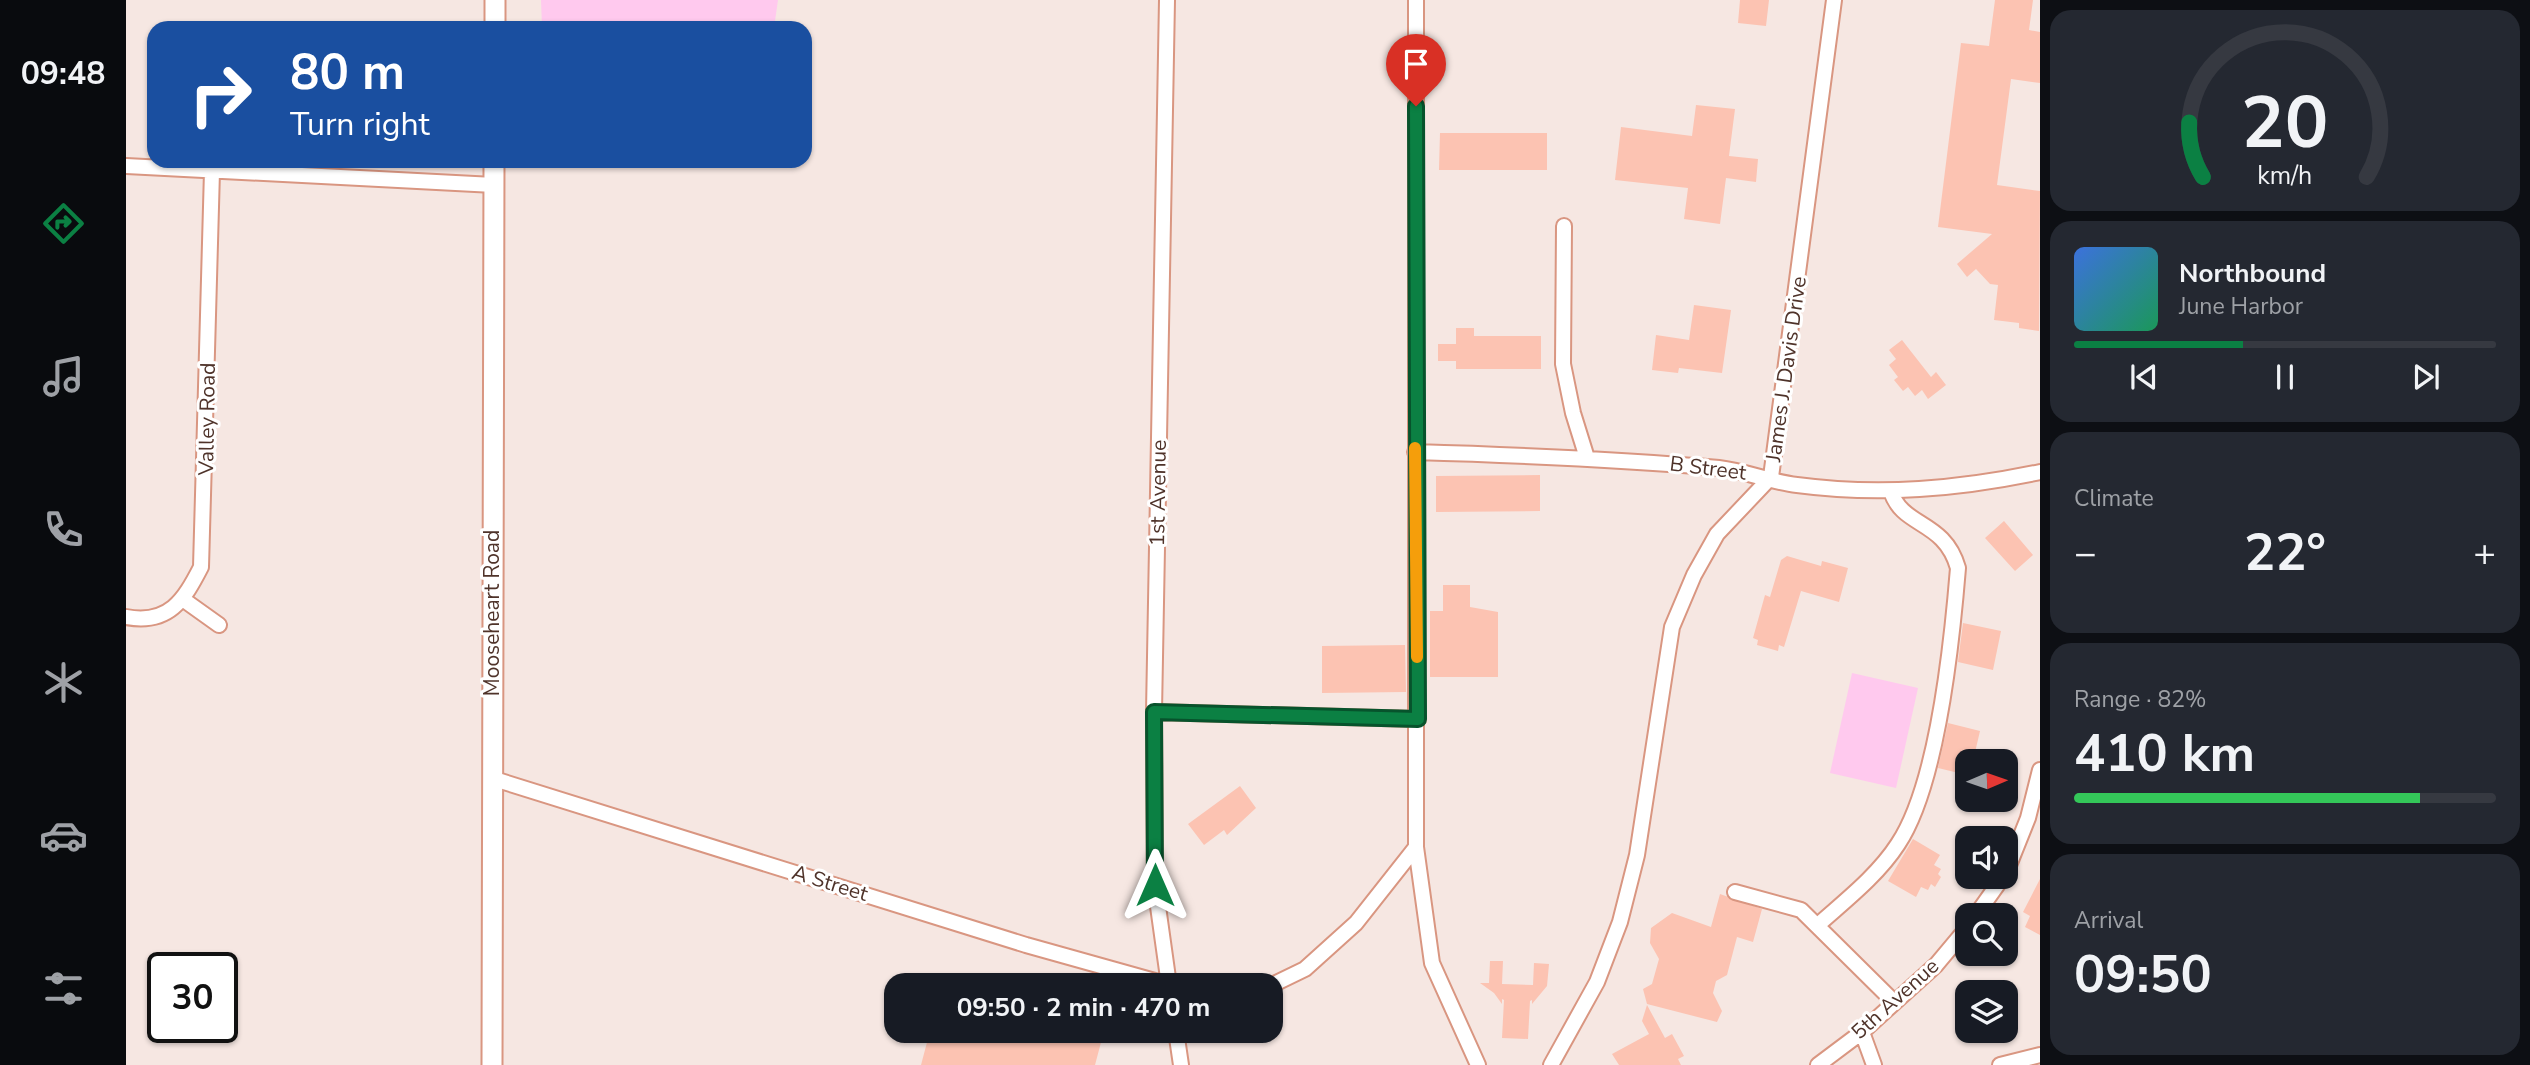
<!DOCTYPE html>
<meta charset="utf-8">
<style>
:root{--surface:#171b24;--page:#242831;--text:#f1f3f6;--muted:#9ea1a6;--line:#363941;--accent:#0b8043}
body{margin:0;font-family:"Nunito Sans",sans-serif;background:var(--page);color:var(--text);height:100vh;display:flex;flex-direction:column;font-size:26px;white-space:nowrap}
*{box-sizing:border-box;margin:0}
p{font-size:23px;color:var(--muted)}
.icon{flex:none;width:38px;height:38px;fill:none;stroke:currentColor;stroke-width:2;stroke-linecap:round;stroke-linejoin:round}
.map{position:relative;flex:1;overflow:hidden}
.side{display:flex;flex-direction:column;gap:10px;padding:10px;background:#0d0f14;width:490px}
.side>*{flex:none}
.banner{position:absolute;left:21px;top:21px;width:665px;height:147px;border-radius:21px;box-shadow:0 2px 5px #0004;background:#1a4fa0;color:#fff;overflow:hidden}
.needle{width:46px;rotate:88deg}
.fabs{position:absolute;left:1829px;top:749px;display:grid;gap:14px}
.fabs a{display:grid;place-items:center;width:63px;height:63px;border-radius:14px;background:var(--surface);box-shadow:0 2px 5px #0004;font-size:35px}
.speed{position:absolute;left:21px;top:952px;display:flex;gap:14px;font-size:35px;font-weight:700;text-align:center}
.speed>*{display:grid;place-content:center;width:91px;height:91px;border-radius:50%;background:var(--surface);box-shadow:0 2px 5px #0004;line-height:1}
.speed .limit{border:4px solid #111;border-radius:10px;background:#fff;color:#111}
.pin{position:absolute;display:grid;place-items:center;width:60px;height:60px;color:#fff;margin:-72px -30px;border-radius:50% 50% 50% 0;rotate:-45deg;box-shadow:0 0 7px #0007}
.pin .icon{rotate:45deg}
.me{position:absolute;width:77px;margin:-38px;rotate:0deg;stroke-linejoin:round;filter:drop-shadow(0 0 5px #0008)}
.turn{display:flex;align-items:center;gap:24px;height:147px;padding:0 28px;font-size:32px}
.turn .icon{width:91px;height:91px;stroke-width:2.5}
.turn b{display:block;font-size:49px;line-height:60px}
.big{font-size:52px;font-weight:700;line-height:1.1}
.side .tile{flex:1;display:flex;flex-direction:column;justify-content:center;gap:10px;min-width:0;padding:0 24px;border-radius:21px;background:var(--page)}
.side .dial{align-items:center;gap:0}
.dial svg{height:182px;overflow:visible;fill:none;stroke:var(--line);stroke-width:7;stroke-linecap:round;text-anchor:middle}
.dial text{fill:var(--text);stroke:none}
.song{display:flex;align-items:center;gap:21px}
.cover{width:84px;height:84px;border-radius:10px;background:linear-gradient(135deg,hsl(220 70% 55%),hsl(150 70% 35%))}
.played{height:7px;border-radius:4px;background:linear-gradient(90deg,var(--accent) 40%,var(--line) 40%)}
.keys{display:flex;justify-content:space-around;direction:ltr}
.heat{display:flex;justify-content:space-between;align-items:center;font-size:38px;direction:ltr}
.charge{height:10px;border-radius:5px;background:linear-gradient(90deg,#34c759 82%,var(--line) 0)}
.trip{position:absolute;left:758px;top:973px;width:399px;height:70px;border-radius:21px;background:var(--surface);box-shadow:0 2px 5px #0004;font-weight:700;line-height:70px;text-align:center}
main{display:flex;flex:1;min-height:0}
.menu{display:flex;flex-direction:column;width:126px;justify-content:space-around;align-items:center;background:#090b0e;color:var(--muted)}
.menu .icon{width:49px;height:49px}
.menu .active{color:var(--accent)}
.menu b{font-size:32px;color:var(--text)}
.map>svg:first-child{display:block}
</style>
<main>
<nav class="menu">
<b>09:48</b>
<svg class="icon active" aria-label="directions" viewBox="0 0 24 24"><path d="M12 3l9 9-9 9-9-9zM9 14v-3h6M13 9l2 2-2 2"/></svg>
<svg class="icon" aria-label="music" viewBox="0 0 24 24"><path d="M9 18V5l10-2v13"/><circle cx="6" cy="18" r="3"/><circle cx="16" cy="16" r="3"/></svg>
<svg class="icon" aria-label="phone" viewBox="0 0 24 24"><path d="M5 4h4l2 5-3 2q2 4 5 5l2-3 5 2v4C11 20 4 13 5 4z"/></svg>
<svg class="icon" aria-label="climate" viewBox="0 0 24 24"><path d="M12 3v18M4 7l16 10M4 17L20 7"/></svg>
<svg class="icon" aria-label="car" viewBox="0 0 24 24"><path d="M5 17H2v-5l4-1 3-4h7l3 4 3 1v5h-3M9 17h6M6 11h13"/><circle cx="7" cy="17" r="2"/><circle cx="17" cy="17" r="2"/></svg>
<svg class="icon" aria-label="filters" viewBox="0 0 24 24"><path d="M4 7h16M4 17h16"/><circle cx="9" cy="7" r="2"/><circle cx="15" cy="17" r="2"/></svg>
</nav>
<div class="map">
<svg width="1914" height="1065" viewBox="0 0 1914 1065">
<rect width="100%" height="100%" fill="#f6e7e2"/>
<!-- green -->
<path fill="#ffc9ee" d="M 415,0 L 652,0 L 648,28 L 416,28 Z
M 1726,673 L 1792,688 L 1770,788 L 1704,773 Z"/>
<!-- building -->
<path fill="#fcc3b2" d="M 1614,0 L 1643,0 L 1640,26 L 1612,23 Z
M 1869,0 L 1907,0 L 1903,30 L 1914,32 L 1914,83 L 1885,79 L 1871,185 L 1914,191 L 1913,331 L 1893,328 L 1893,323 L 1868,320 L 1872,285 L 1864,284 L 1850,269 L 1841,277 L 1831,264 L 1866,234 L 1812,227 L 1835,43 L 1863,46 Z
M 1570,105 L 1609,109 L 1603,156 L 1632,159 L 1630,182 L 1600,178 L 1594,224 L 1558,219 L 1562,188 L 1489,180 L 1495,127 L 1566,136 Z
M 1314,133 L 1421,133 L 1421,170 L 1313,170 Z
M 1568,305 L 1605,310 L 1596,373 L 1553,368 L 1552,373 L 1526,370 L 1530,335 L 1563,340 Z
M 1330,328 L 1348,328 L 1348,336 L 1415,336 L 1415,369 L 1330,369 L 1330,361 L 1312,361 L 1312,344 L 1330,344 Z
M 1776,340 L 1805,377 L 1810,372 L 1820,385 L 1802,399 L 1796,390 L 1789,396 L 1782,387 L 1777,391 L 1768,380 L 1772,377 L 1763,365 L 1770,359 L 1763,350 Z
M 1414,475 L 1414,511 L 1310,512 L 1310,476 Z
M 1878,521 L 1907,555 L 1889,571 L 1859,538 Z
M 1661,556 L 1695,566 L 1696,561 L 1722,568 L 1713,602 L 1675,591 L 1658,647 L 1653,645 L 1652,651 L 1631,645 L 1632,640 L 1627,638 L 1639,595 L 1644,597 L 1655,560 Z
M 1317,585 L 1344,585 L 1344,607 L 1372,612 L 1372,677 L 1304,677 L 1304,611 L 1317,611 Z
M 1837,623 L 1875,631 L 1867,670 L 1832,662 Z
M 1279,645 L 1280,692 L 1196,693 L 1196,646 Z
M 1822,723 L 1854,731 L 1847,761 L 1841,761 L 1841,775 L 1812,768 Z
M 1114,786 L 1130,808 L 1101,835 L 1098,830 L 1078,845 L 1062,824 Z
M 1787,839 L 1814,855 L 1808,865 L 1815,869 L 1812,874 L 1815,877 L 1809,887 L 1805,884 L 1802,890 L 1795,887 L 1790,897 L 1762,881 Z
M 1914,879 L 1914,935 L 1899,927 L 1904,916 L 1897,912 Z
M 1594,894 L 1636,909 L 1627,942 L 1611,937 L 1601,975 L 1590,981 L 1587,993 L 1596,1011 L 1591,1022 L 1521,1004 L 1517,989 L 1526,984 L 1533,959 L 1524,943 L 1525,928 L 1546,913 L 1585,927 Z
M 1364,961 L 1377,961 L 1376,984 L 1407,985 L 1408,963 L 1423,964 L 1421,986 L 1406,1004 L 1406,1000 L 1404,1001 L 1402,1039 L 1376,1038 L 1378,1000 L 1376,999 L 1376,1004 L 1368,993 L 1354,983 L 1363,983 Z
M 1521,1005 L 1539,1038 L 1546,1034 L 1558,1056 L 1552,1059 L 1555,1065 L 1493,1065 L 1486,1054 L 1523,1034 L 1516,1021 Z
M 804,1031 L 978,1031 L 969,1065 L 795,1065 Z"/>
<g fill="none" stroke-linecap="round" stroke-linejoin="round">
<defs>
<path id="street" d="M 1041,0 L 1028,712 L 1029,885 L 1043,985
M 1290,0 L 1290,847 L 1306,963 L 1352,1065
M 0,166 L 368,185
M 1438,226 L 1437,364 L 1447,413 L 1461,458
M 1289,452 C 1391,455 1492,459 1593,468 C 1620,471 1644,482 1671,485 C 1754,496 1833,489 1914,472
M 58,600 L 93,625
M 0,617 C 43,625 58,600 75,567 L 86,171
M 1028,712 L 1292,719
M 365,778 L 900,945 L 1043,985
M 1880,873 L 1902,818 L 1914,770
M 1609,892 L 1675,910 L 1767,1001
M 1850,915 L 1877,877
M 1693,924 C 1720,900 1752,875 1772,844 C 1812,784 1826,642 1832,568 C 1818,519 1776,528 1765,491
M 1144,986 L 1179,969 L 1230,923 L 1290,847
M 1050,1031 L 1055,1065
M 1736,1032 L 1748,1065
M 1425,1065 L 1471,982 L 1494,922 L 1511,855 L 1546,627 L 1568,575 L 1591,534 L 1645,477 L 1708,0
M 1692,1065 L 1736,1032 L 1810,965 L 1841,928
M 1874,1065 L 1914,1055"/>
<path id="secondary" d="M 369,28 L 369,0
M 366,1065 L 368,161"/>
</defs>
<!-- street casing -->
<use href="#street" stroke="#d99681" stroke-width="18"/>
<!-- secondary casing -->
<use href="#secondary" stroke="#d99681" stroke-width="23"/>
<!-- street -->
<use href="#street" stroke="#fff" stroke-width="14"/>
<!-- secondary -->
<use href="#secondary" stroke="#fff" stroke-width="19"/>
</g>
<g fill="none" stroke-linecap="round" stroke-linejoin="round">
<defs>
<path id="route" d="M 1029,885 L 1028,712 L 1292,719 L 1290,106"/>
</defs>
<!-- route casing -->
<use href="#route" stroke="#07532c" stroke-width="18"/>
<!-- route -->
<use href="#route" stroke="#0b8043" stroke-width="12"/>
<!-- slow -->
<path stroke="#f59e0b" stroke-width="12" d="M 1289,448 L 1291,657"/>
</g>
<g text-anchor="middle" stroke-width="6" stroke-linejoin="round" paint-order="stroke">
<!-- street labels -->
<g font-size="21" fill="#4f332a" stroke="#fff">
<text transform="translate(1660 369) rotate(-82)" y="7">James J. Davis Drive</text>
<text transform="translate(81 419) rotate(-89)" y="7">Valley Road</text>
<text transform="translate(1582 468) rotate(7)" y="7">B Street</text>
<text transform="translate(1032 493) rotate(-89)" y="7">1st Avenue</text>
<text transform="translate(366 613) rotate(-90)" y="7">Mooseheart Road</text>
<text transform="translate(704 883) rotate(17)" y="7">A Street</text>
<text transform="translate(1769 999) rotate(-42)" y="7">5th Avenue</text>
</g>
</g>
</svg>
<div class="fabs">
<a><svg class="needle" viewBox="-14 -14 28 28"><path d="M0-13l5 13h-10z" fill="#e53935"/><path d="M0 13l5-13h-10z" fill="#9ea1a6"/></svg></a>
<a><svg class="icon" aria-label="sound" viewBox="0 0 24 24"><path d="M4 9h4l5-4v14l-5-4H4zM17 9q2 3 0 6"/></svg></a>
<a><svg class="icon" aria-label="search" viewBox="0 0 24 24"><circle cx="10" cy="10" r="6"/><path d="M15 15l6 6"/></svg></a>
<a><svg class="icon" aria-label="layers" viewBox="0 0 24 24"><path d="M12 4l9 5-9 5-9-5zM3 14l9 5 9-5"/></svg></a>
</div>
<div class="speed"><div class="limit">30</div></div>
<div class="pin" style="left:1290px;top:106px;background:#d93025"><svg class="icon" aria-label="arrive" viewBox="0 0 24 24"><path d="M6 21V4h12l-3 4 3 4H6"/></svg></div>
<svg class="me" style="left:1029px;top:885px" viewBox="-20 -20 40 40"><path d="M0-17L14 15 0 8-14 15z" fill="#0b8043" stroke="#fff" stroke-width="4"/></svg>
<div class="trip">09:50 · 2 min · 470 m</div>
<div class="banner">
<div class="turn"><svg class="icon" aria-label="right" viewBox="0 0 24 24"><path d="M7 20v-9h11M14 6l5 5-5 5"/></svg><div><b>80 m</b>Turn right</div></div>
</div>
</div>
<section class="side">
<div class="tile dial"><svg viewBox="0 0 100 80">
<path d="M14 69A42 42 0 1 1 86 69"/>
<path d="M14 69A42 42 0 0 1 8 45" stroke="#0b8043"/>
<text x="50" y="56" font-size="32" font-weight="700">20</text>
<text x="50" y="72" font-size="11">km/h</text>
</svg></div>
<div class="tile">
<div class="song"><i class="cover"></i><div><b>Northbound</b><p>June Harbor</p></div></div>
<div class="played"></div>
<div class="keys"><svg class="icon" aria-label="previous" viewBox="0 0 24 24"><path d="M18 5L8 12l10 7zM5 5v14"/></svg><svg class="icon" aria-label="pause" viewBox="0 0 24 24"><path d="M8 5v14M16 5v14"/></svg><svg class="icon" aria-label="next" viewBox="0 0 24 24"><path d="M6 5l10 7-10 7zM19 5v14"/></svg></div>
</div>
<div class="tile"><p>Climate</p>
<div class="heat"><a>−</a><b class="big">22°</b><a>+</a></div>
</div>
<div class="tile"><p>Range · 82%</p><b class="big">410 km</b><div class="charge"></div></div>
<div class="tile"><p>Arrival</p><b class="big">09:50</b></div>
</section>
</main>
